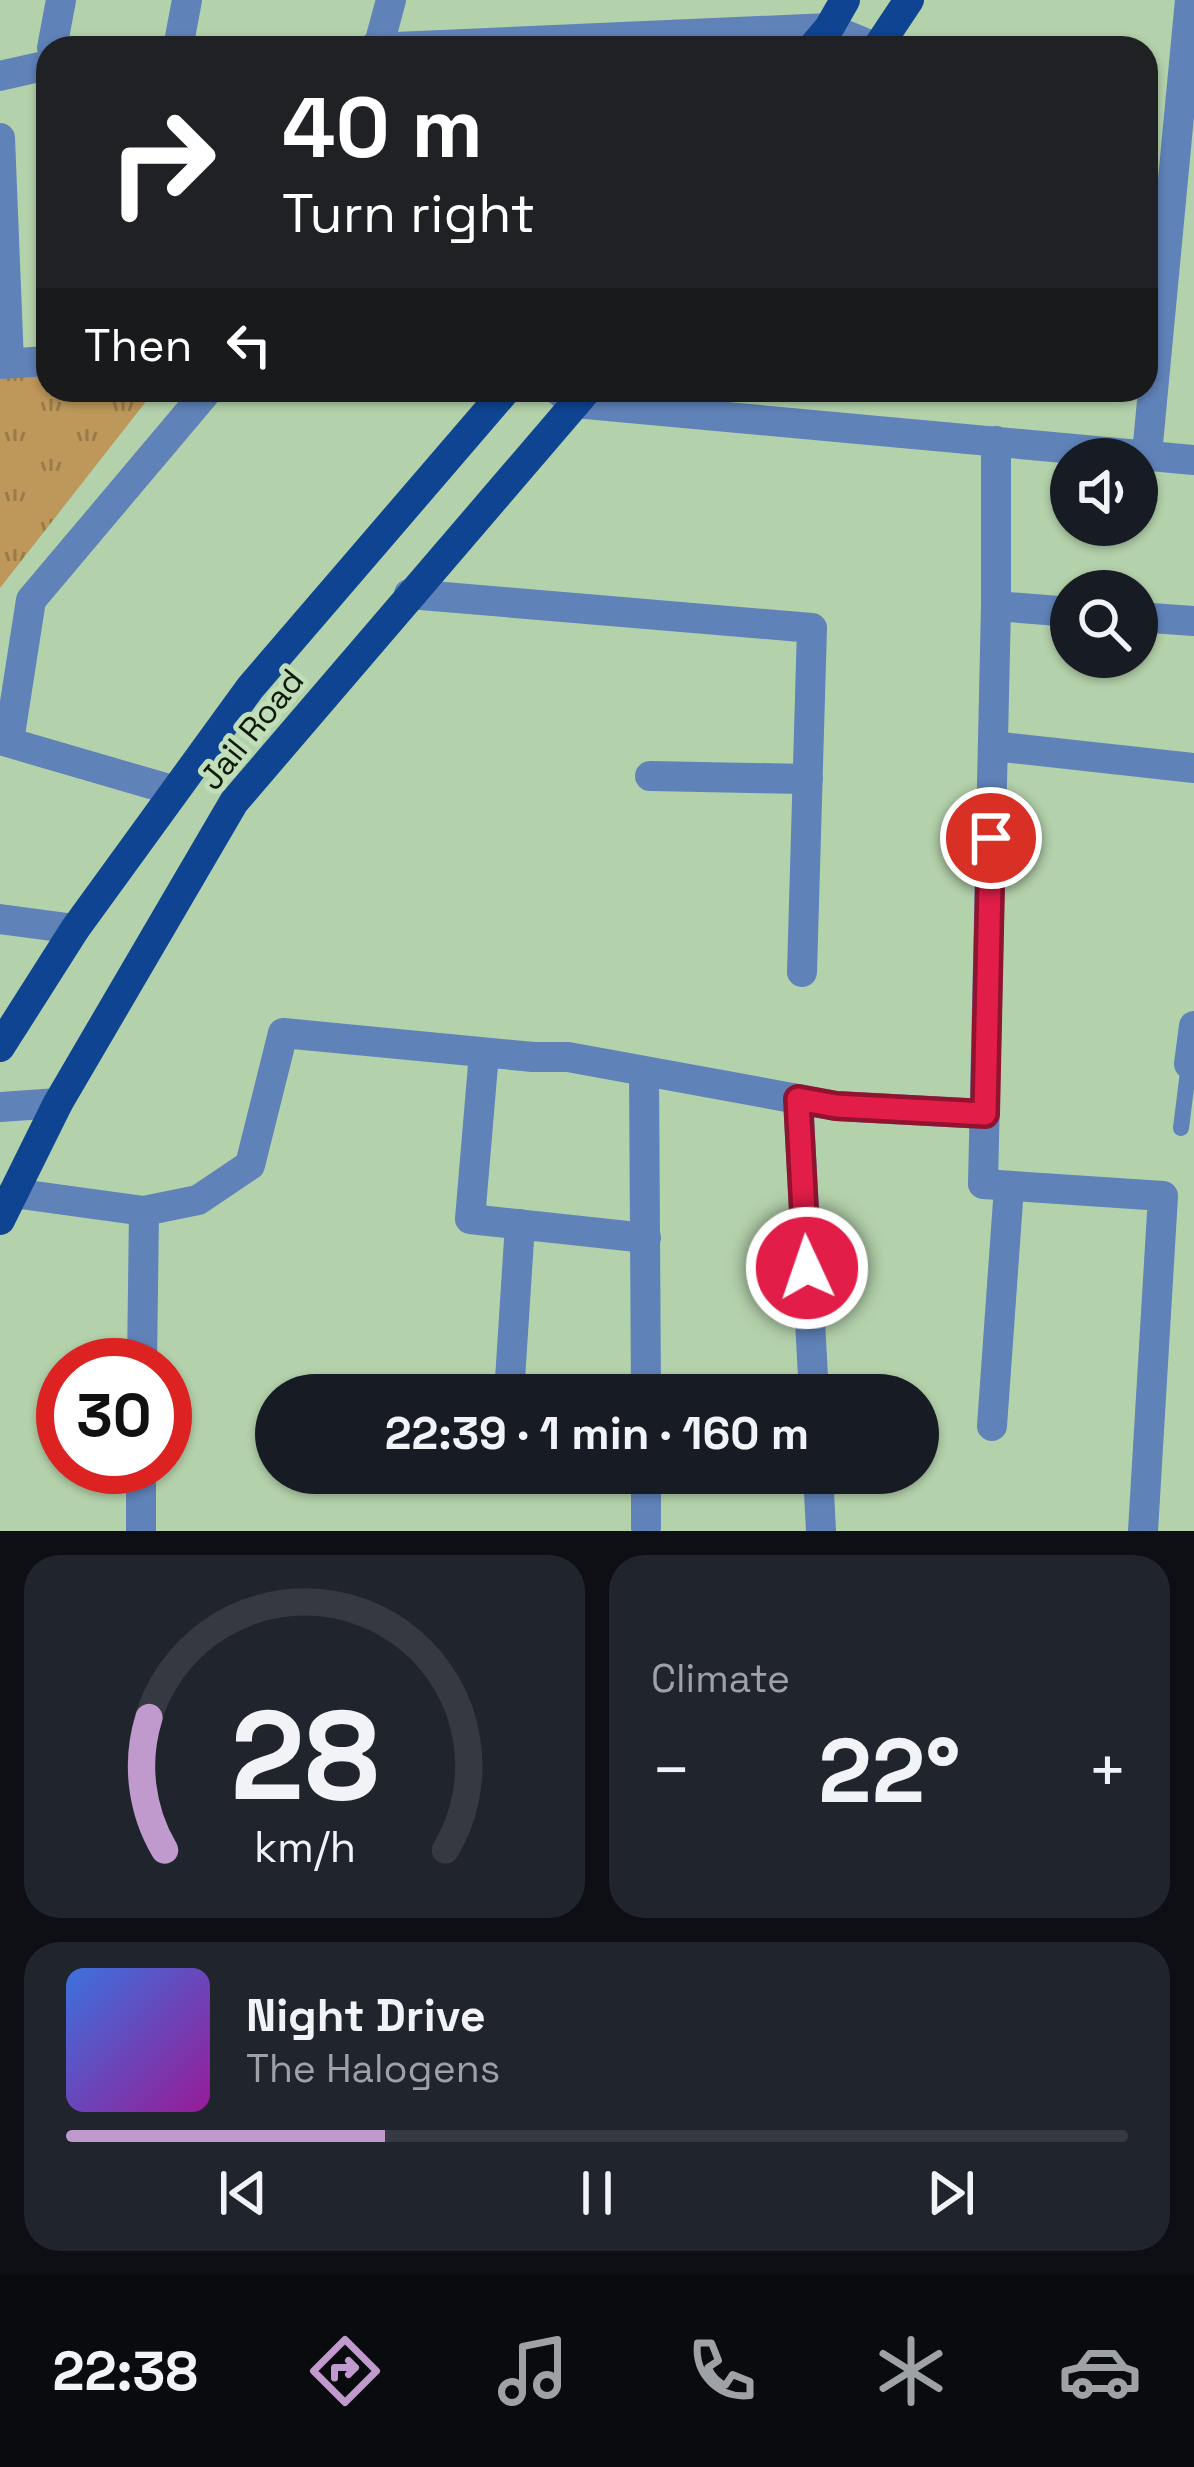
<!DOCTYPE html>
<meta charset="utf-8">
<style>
:root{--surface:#171b24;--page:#20242c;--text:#f1f3f6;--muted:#9ea1a6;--line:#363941;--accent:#c09acd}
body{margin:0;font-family:"Space Grotesk",sans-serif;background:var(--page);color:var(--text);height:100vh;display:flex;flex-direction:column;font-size:45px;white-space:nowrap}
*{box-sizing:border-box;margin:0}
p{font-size:39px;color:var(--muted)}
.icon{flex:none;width:66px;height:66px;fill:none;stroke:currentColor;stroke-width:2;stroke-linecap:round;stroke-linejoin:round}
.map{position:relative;height:1531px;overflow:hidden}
.details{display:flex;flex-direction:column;gap:24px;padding:24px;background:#0d0f14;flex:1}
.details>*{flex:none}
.guide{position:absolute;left:36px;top:36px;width:1122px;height:366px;border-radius:36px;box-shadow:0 3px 9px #0004;background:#202124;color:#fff;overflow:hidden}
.tools{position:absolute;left:1050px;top:438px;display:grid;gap:24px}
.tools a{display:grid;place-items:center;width:108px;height:108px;border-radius:50%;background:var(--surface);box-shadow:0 3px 9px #0004;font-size:60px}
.speed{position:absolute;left:36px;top:1338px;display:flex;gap:24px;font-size:60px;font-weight:700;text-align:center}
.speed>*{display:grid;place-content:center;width:156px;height:156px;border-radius:50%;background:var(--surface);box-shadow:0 3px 9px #0004;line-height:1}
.speed .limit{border:18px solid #d22;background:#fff;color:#111}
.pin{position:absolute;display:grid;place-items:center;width:102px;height:102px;color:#fff;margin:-51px;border:6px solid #fff;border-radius:50%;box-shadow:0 3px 12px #0007}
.me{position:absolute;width:132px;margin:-66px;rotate:357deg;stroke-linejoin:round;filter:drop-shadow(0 0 9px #0008)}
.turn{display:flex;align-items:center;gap:42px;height:252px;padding:0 48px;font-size:54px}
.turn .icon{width:156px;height:156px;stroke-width:2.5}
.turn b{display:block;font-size:84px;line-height:102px}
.then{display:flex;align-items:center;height:114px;padding:0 48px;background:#0003;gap:24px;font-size:45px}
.big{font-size:90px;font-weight:700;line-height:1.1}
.details .widget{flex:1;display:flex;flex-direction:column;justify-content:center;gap:18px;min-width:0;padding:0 42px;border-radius:36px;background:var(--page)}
.details .dial{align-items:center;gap:0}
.dial svg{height:312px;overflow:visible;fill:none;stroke:var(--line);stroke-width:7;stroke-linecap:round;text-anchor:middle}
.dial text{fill:var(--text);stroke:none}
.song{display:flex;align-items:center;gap:36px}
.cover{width:144px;height:144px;border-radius:18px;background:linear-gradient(135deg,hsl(220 70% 55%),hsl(300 70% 35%))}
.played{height:12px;border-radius:6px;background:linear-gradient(90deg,var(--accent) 30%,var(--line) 30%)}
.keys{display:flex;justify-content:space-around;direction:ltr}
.heat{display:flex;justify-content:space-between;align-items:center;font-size:66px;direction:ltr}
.details .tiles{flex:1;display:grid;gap:24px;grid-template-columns:1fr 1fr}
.widget:last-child{grid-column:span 2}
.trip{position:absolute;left:255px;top:1374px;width:684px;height:120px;border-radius:60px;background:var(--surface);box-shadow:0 3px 9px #0004;font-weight:700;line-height:120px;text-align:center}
.menu{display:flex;height:192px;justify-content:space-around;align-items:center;background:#090b0e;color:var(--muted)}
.menu .icon{width:84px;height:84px}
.menu .current{color:var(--accent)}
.menu b{font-size:54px;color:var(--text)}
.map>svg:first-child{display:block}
</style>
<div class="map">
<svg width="1194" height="1531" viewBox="0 0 1194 1531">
<defs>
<pattern id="grass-tufts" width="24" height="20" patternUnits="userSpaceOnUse" patternTransform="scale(3)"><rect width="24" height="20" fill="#be985a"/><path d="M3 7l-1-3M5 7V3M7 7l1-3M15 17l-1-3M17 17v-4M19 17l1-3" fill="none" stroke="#997b49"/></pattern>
</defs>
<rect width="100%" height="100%" fill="#b3d1ab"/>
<!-- grass -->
<path fill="url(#grass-tufts)" d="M 48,367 L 48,390 L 155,390 L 0,588 L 0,372 Z"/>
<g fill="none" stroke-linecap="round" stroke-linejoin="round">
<!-- service -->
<path stroke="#5f82b8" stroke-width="16" d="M 1181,1128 L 1189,1064"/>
<!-- minor -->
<path stroke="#5f82b8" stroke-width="30" d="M 52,48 L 61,0
M 378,48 L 391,0
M 0,138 L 9,363
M 0,364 L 48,361
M 558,390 L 575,403 L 1194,460
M 996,441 L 996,606 L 983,1184 L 1163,1196 L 1143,1531
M 1147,454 L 1190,0
M 409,594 L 812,628 L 802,972
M 996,606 L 1071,612
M 1137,617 L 1194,621
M 0,740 L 172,790
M 9,741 L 31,600 L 208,390
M 993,746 L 1194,768
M 650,776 L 808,779
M 0,919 L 75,929
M 484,1053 L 470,1219 L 646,1238
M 1189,1064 L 1194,1026
M 644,1071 L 646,1395
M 798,1099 L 814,1395
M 0,1107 L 58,1103
M 13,1193 L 144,1211 L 198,1200 L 250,1165 L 283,1033 L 533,1057 L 568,1057 L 836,1106 L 984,1114
M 142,1365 L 144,1211
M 509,1395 L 520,1224
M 992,1426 L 1009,1187
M 646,1473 L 646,1527
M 818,1473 L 821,1531
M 141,1531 L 141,1467"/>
<!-- tertiary -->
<path stroke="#5f82b8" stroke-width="30" d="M 178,48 L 187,0
M 373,48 L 829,28 L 877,48
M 0,76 L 48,65"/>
<!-- primary -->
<path stroke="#0e4492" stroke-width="30" d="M 812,48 L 829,28 L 845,0
M 877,48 L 909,0
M 0,1047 L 75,929 L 250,688 L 506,390
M 0,1220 L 58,1103 L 234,802 L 587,390"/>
</g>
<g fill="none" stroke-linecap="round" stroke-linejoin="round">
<defs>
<path id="route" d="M 807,1268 L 798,1099 L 836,1106 L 985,1114 L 991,838"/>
</defs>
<!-- route casing -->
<use href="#route" stroke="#92132f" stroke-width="30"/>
<!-- route -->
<use href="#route" stroke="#e11d48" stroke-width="21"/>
</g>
<g text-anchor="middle" stroke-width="10" stroke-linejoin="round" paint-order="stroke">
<!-- street labels -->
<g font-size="33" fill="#0f1a0c" stroke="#c0deb8">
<text transform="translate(251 729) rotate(-51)" y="12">Jail Road</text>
</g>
</g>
</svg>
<div class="tools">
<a><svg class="icon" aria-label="sound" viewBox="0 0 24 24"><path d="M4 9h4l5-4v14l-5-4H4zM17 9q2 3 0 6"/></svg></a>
<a><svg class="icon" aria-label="search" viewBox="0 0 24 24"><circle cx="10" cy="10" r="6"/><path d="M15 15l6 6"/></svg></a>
</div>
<div class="speed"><div class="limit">30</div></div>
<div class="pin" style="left:991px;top:838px;background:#d93025"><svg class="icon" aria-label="arrive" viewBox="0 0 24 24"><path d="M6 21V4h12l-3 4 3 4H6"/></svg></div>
<svg class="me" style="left:807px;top:1268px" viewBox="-20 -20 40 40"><circle r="17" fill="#e11d48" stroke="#fff" stroke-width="3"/><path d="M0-11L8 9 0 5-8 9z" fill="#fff"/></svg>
<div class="trip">22:39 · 1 min · 160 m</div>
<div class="guide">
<div class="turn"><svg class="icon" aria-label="right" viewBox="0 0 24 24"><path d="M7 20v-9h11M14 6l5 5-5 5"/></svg><div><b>40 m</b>Turn right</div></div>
<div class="then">Then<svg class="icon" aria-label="left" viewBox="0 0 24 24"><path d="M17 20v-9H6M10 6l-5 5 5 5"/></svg></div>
</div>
</div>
<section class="details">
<div class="tiles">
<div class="widget dial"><svg viewBox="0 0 100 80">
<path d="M14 69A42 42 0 1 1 86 69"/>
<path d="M14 69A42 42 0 0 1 10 35" stroke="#c09acd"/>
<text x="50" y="56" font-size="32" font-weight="700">28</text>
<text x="50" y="72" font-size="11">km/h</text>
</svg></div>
<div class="widget"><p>Climate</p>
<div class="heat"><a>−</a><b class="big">22°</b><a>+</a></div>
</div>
<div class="widget">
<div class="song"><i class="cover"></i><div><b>Night Drive</b><p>The Halogens</p></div></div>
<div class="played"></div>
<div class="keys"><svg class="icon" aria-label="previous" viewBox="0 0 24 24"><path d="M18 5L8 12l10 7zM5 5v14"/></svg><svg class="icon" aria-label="pause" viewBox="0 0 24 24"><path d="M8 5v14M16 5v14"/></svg><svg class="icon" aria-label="next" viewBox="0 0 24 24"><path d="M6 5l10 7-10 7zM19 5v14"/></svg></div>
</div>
</div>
</section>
<nav class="menu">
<b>22:38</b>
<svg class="icon current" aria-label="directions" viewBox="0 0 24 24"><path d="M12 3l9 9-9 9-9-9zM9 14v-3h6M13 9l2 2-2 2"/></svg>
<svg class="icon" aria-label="music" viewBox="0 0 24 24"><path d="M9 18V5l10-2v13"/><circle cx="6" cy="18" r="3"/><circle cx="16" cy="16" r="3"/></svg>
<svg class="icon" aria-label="phone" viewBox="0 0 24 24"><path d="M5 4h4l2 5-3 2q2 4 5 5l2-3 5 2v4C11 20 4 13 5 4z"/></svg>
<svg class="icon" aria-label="climate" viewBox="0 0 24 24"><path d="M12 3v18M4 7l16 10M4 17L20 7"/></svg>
<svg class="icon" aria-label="car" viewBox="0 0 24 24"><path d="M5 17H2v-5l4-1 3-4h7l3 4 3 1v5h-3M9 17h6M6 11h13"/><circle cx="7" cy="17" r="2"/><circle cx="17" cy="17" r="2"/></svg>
</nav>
